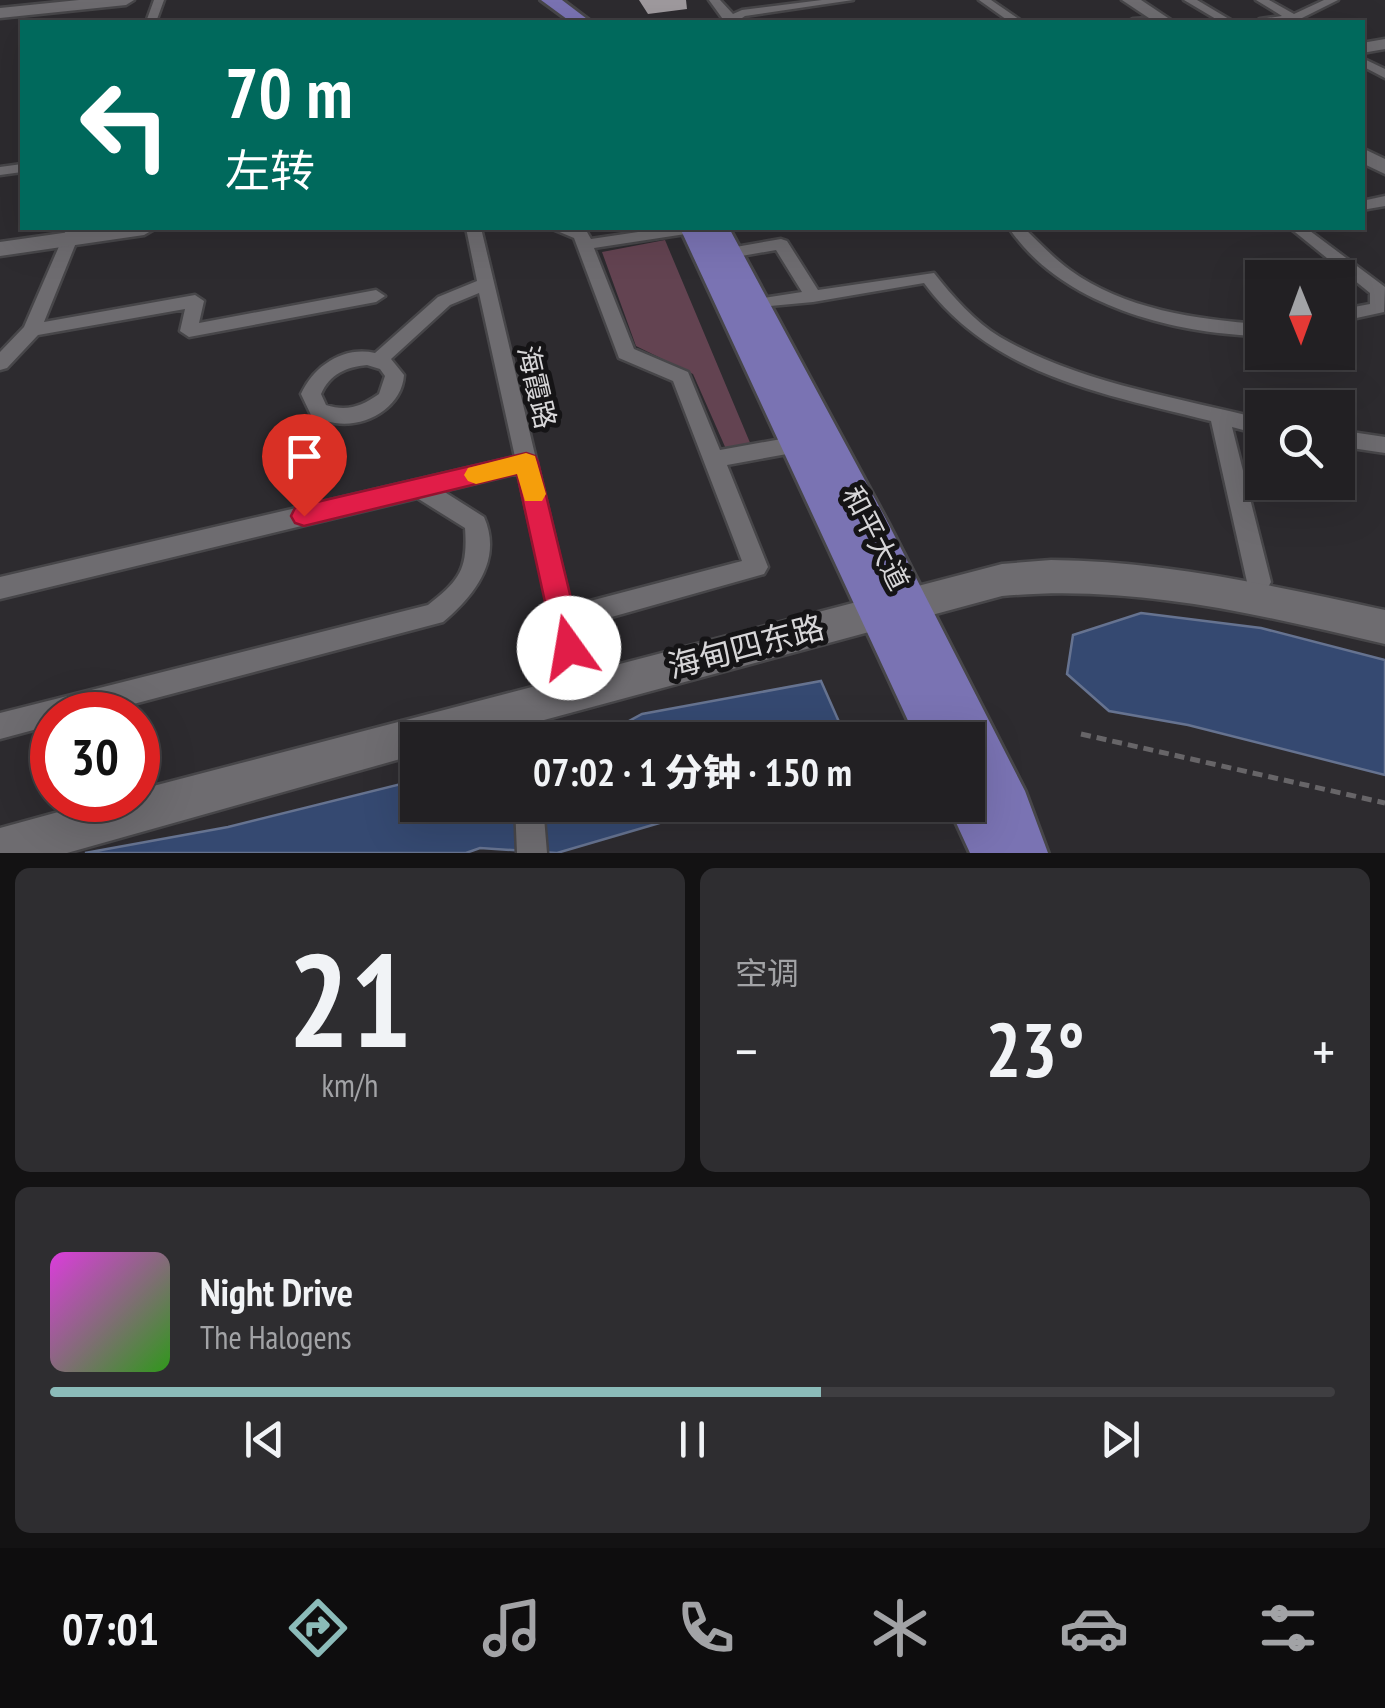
<!DOCTYPE html>
<html lang="zh">
<meta charset="utf-8">
<style>
:root{--surface:#222023;--page:#2e2d30;--text:#f1f3f6;--muted:#a2a3a6;--line:#3f3e41;--accent:#8bbbb9}
body{margin:0;font-family:"PT Sans Narrow","Noto Sans SC",sans-serif;background:var(--page);color:var(--text);height:100vh;display:flex;flex-direction:column;font-size:38px;white-space:nowrap}
*{box-sizing:border-box;margin:0}
p{font-size:32px;color:var(--muted)}
.icon{flex:none;width:55px;height:55px;fill:none;stroke:currentColor;stroke-width:2;stroke-linecap:round;stroke-linejoin:round}
.map{position:relative;height:853px;overflow:hidden}
.details{display:flex;flex-direction:column;gap:15px;padding:15px;background:#131213;flex:1}
.details>*{flex:none}
.hud{position:absolute;left:20px;top:20px;width:1345px;height:210px;border-radius:0px;box-shadow:0 10px 40px #0002,0 0 0 2px var(--line);background:#00695c;color:#fff;overflow:hidden}
.needle{width:65px;rotate:179deg}
.fabs{position:absolute;left:1245px;top:260px;display:grid;gap:20px}
.fabs a{display:grid;place-items:center;width:110px;height:110px;border-radius:0px;background:var(--surface);box-shadow:0 10px 40px #0002,0 0 0 2px var(--line);font-size:50px}
.speed{position:absolute;left:30px;top:692px;display:flex;gap:20px;font-size:50px;font-weight:700;text-align:center}
.speed>*{display:grid;place-content:center;width:130px;height:130px;border-radius:50%;background:var(--surface);box-shadow:0 10px 40px #0002,0 0 0 2px var(--line);line-height:1}
.speed .limit{border:15px solid #d22;background:#fff;color:#111}
.pin{position:absolute;display:grid;place-items:center;width:85px;height:85px;color:#fff;margin:-102px -42px;border-radius:50% 50% 50% 0;rotate:-45deg;box-shadow:0 0 10px #0007}
.pin .icon{rotate:45deg}
.me{position:absolute;width:110px;margin:-55px;rotate:347deg;stroke-linejoin:round;filter:drop-shadow(0 0 8px #0008)}
.turn{display:flex;align-items:center;gap:35px;height:210px;padding:0 40px;font-size:45px}
.turn .icon{width:130px;height:130px;stroke-width:2.5}
.turn b{display:block;font-size:70px;line-height:85px}
.big{font-size:75px;font-weight:800;line-height:1.1}
.details .tile{flex:1;display:flex;flex-direction:column;justify-content:center;gap:15px;min-width:0;padding:0 35px;border-radius:15px;background:var(--page)}
.details .dial{align-items:center;gap:0}
.dial b{font-size:130px;line-height:1}
.song{display:flex;align-items:center;gap:30px}
.cover{width:120px;height:120px;border-radius:15px;background:linear-gradient(135deg,hsl(300 70% 55%),hsl(110 70% 35%))}
.played{height:10px;border-radius:5px;background:linear-gradient(90deg,var(--accent) 60%,var(--line) 60%)}
.keys{display:flex;justify-content:space-around;direction:ltr}
.heat{display:flex;justify-content:space-between;align-items:center;font-size:55px;direction:ltr}
.details .tiles{flex:1;display:grid;gap:15px;grid-template-columns:1fr 1fr}
.tile:last-child{grid-column:span 2}
.trip{position:absolute;left:400px;top:722px;width:585px;height:100px;border-radius:0px;background:var(--surface);box-shadow:0 10px 40px #0002,0 0 0 2px var(--line);font-weight:800;line-height:100px;text-align:center}
.dock{display:flex;height:160px;justify-content:space-around;align-items:center;background:#0e0d0e;color:var(--muted)}
.dock .icon{width:70px;height:70px}
.dock .on{color:var(--accent)}
.dock b{font-size:45px;color:var(--text)}
.map>svg:first-child{display:block}
</style>
<div class="map">
<svg width="1385" height="853" viewBox="0 0 1385 853">
<rect width="100%" height="100%" fill="#2d2b2f"/>
<!-- green -->
<path fill="#634351" d="M 665,240 L 751,445 L 726,449 L 693,374 L 636,346 L 602,252 Z"/>
<!-- water -->
<path fill="#354971" stroke="#667390" stroke-width="2.5" d="M 1141,613 L 1261,628 L 1385,660 L 1385,775 L 1188,725 L 1109,711 L 1067,674 L 1073,635 Z
M 821,681 L 847,740 L 594,740 L 642,714 Z
M 417,780 L 418,805 L 721,805 L 557,853 L 480,848 L 466,853 L 85,853 L 228,827 Z"/>
<!-- building -->
<path fill="#9f9a9e" d="M 639,0 L 686,0 L 687,9 L 648,14 Z"/>
<g fill="none" stroke-linecap="round" stroke-linejoin="round">
<defs>
<path id="minor" d="M 154,0 L 164,0 L 156,22 L 146,22 Z
M 709,0 L 720,0 L 733,14 L 742,10 L 822,0 L 853,0 L 745,16 L 736,22 L 725,22 Z
M 979,0 L 991,0 L 1023,22 L 1010,22 Z
M 1184,0 L 1197,0 L 1234,22 L 1221,22 Z
M 1256,0 L 1269,0 L 1294,14 L 1324,0 L 1338,0 L 1298,20 L 1255,22 L 1260,19 L 1282,16 Z
M 1164,17 L 1164,21 L 1160,22 L 1127,22 L 1133,19 Z
M 1362,58 L 1385,69 L 1385,78 L 1362,66 Z
M 22,164 L 22,172 L 0,175 L 0,167 Z
M 1385,196 L 1385,206 L 1362,210 L 1362,201 Z
M 67,228 L 82,228 L 44,322 L 195,295 L 204,301 L 199,323 L 376,290 L 385,296 L 376,302 L 189,337 L 180,331 L 185,309 L 38,335 L 7,368 L 0,370 L 0,352 L 24,327 Z
M 466,228 L 481,228 L 571,606 L 742,561 L 673,381 L 619,358 L 574,238 L 550,228 L 573,228 L 587,232 L 591,239 L 665,228 L 699,228 L 692,233 L 594,248 L 634,349 L 688,372 L 720,450 L 798,436 L 805,438 L 808,444 L 805,450 L 798,452 L 727,465 L 768,567 L 764,574 L 576,627 L 588,676 L 584,685 L 575,688 L 566,685 L 518,473 L 443,491 L 484,517 C 503,560 474,596 443,622 L 92,715 L 52,715 L 52,725 L 0,739 L 0,713 L 428,605 C 460,580 468,569 465,528 L 417,498 L 0,599 L 0,577 L 515,457 L 479,293 L 450,305 L 391,359 L 404,375 C 402,407 366,428 335,423 C 327,422 319,418 311,415 L 301,394 C 314,366 343,346 375,353 L 438,297 L 477,281 ZM 367,365 L 380,369 L 385,376 L 379,394 C 362,406 347,412 326,405 L 321,394 C 330,374 346,367 367,365 Z
M 1009,228 L 1024,228 C 1039,242 1053,258 1070,270 C 1123,309 1198,320 1262,324 L 1262,336 C 1173,334 1061,305 1009,228 Z
M 1290,228 L 1306,228 L 1385,287 L 1384,312 L 1338,322 L 1338,310 L 1370,304 L 1370,293 Z
M 781,239 L 787,241 L 818,290 L 934,273 C 953,297 974,321 1000,337 C 1079,383 1176,397 1262,419 L 1262,435 L 1232,427 L 1271,582 L 1267,589 L 1259,592 L 1251,589 L 1247,582 L 1211,421 C 1104,394 993,376 924,283 L 813,302 L 750,308 L 747,304 L 750,300 L 802,292 L 776,250 L 730,258 L 722,253 L 730,248 Z
M 1338,430 L 1385,437 L 1385,453 L 1338,446 Z
M 524,693 L 533,697 L 539,740 L 513,740 L 511,706 L 515,697 Z
M 515,805 L 543,805 L 547,853 L 517,853 Z"/>
<path id="secondary" d="M 79,0 L 134,0 L 126,5 L 0,18 L 0,8 Z
M 1122,0 L 1141,0 L 1174,22 L 1155,22 Z
M 1385,39 L 1385,49 L 1362,53 L 1362,43 Z
M 1362,148 L 1385,159 L 1385,174 L 1362,163 Z
M 98,228 L 156,228 L 144,235 L 0,256 L 0,242 Z
M 1051,560 C 1165,561 1274,586 1385,610 L 1385,644 C 1257,614 1134,584 1002,596 L 470,740 L 418,740 L 418,754 L 67,853 L 0,853 L 0,828 L 102,800 L 138,800 L 138,790 L 1002,564 Z"/>
<path id="primary" d="M 541,0 L 562,0 L 591,22 L 571,22 Z
M 680,228 L 729,228 L 888,523 L 1025,791 L 1048,853 L 970,853 L 948,805 L 968,805 L 968,775 L 971,776 L 968,740 L 917,740 Z"/>
</defs>
<!-- minor casing -->
<use href="#minor" stroke="#474649" stroke-width="5"/>
<!-- secondary casing -->
<use href="#secondary" stroke="#474649" stroke-width="5"/>
<!-- primary casing -->
<use href="#primary" stroke="#474649" stroke-width="6"/>
<!-- path -->
<path stroke="#676568" stroke-width="5" stroke-dasharray="10 6" stroke-linecap="butt" d="M 1081,734 L 1385,803"/>
<!-- minor -->
<use href="#minor" fill="#6e6c70" fill-rule="evenodd"/>
<!-- secondary -->
<use href="#secondary" fill="#6e6c70" fill-rule="evenodd"/>
<!-- primary -->
<use href="#primary" fill="#7a73b3" fill-rule="evenodd"/>
</g>
<!-- route -->
<path fill="#e11d48" stroke="#92132f" stroke-width="2.5" d="M 526,453 L 535,456 L 538,462 L 583,648 L 579,658 L 569,661 L 559,658 L 555,648 L 517,474 L 304,526 L 295,523 L 291,516 L 295,508 L 304,505 Z"/>
<!-- slow -->
<path fill="#f59e0b" d="M 526,453 L 535,456 L 546,494 L 542,501 L 525,501 L 517,474 L 476,484 L 468,481 L 464,475 L 468,468 Z"/>
<g text-anchor="middle" stroke-width="10" stroke-linejoin="round" paint-order="stroke">
<!-- street labels -->
<g font-size="28" fill="#d7d6d8" stroke="#151416">
<text transform="translate(537 387) rotate(77)" y="10">海霞路</text>
<text transform="translate(876 538) rotate(63)" y="10">和平大道</text>
</g>
<!-- near-street labels -->
<g font-size="32" fill="#d7d6d8" stroke="#151416">
<text transform="translate(746 647) rotate(-15)" y="11">海甸四东路</text>
</g>
</g>
</svg>
<div class="fabs">
<a><svg class="needle" viewBox="-14 -14 28 28"><path d="M0-13l5 13h-10z" fill="#e53935"/><path d="M0 13l5-13h-10z" fill="#a2a3a6"/></svg></a>
<a><svg class="icon" aria-label="search" viewBox="0 0 24 24"><circle cx="10" cy="10" r="6"/><path d="M15 15l6 6"/></svg></a>
</div>
<div class="speed"><div class="limit">30</div></div>
<div class="pin" style="left:304px;top:516px;background:#d93025"><svg class="icon" aria-label="arrive" viewBox="0 0 24 24"><path d="M6 21V4h12l-3 4 3 4H6"/></svg></div>
<svg class="me" style="left:569px;top:648px" viewBox="-20 -20 40 40"><circle r="19" fill="#fff"/><path d="M0-13L10 11 0 6-10 11z" fill="#e11d48"/></svg>
<div class="trip">07:02 · 1 分钟 · 150 m</div>
<div class="hud">
<div class="turn"><svg class="icon" aria-label="left" viewBox="0 0 24 24"><path d="M17 20v-9H6M10 6l-5 5 5 5"/></svg><div><b>70 m</b>左转</div></div>
</div>
</div>
<section class="details">
<div class="tiles">
<div class="tile dial"><b>21</b><p>km/h</p></div>
<div class="tile"><p>空调</p>
<div class="heat"><a>−</a><b class="big">23°</b><a>+</a></div>
</div>
<div class="tile">
<div class="song"><i class="cover"></i><div><b>Night Drive</b><p>The Halogens</p></div></div>
<div class="played"></div>
<div class="keys"><svg class="icon" aria-label="previous" viewBox="0 0 24 24"><path d="M18 5L8 12l10 7zM5 5v14"/></svg><svg class="icon" aria-label="pause" viewBox="0 0 24 24"><path d="M8 5v14M16 5v14"/></svg><svg class="icon" aria-label="next" viewBox="0 0 24 24"><path d="M6 5l10 7-10 7zM19 5v14"/></svg></div>
</div>
</div>
</section>
<nav class="dock">
<b>07:01</b>
<svg class="icon on" aria-label="directions" viewBox="0 0 24 24"><path d="M12 3l9 9-9 9-9-9zM9 14v-3h6M13 9l2 2-2 2"/></svg>
<svg class="icon" aria-label="music" viewBox="0 0 24 24"><path d="M9 18V5l10-2v13"/><circle cx="6" cy="18" r="3"/><circle cx="16" cy="16" r="3"/></svg>
<svg class="icon" aria-label="phone" viewBox="0 0 24 24"><path d="M5 4h4l2 5-3 2q2 4 5 5l2-3 5 2v4C11 20 4 13 5 4z"/></svg>
<svg class="icon" aria-label="climate" viewBox="0 0 24 24"><path d="M12 3v18M4 7l16 10M4 17L20 7"/></svg>
<svg class="icon" aria-label="car" viewBox="0 0 24 24"><path d="M5 17H2v-5l4-1 3-4h7l3 4 3 1v5h-3M9 17h6M6 11h13"/><circle cx="7" cy="17" r="2"/><circle cx="17" cy="17" r="2"/></svg>
<svg class="icon" aria-label="filters" viewBox="0 0 24 24"><path d="M4 7h16M4 17h16"/><circle cx="9" cy="7" r="2"/><circle cx="15" cy="17" r="2"/></svg>
</nav>
